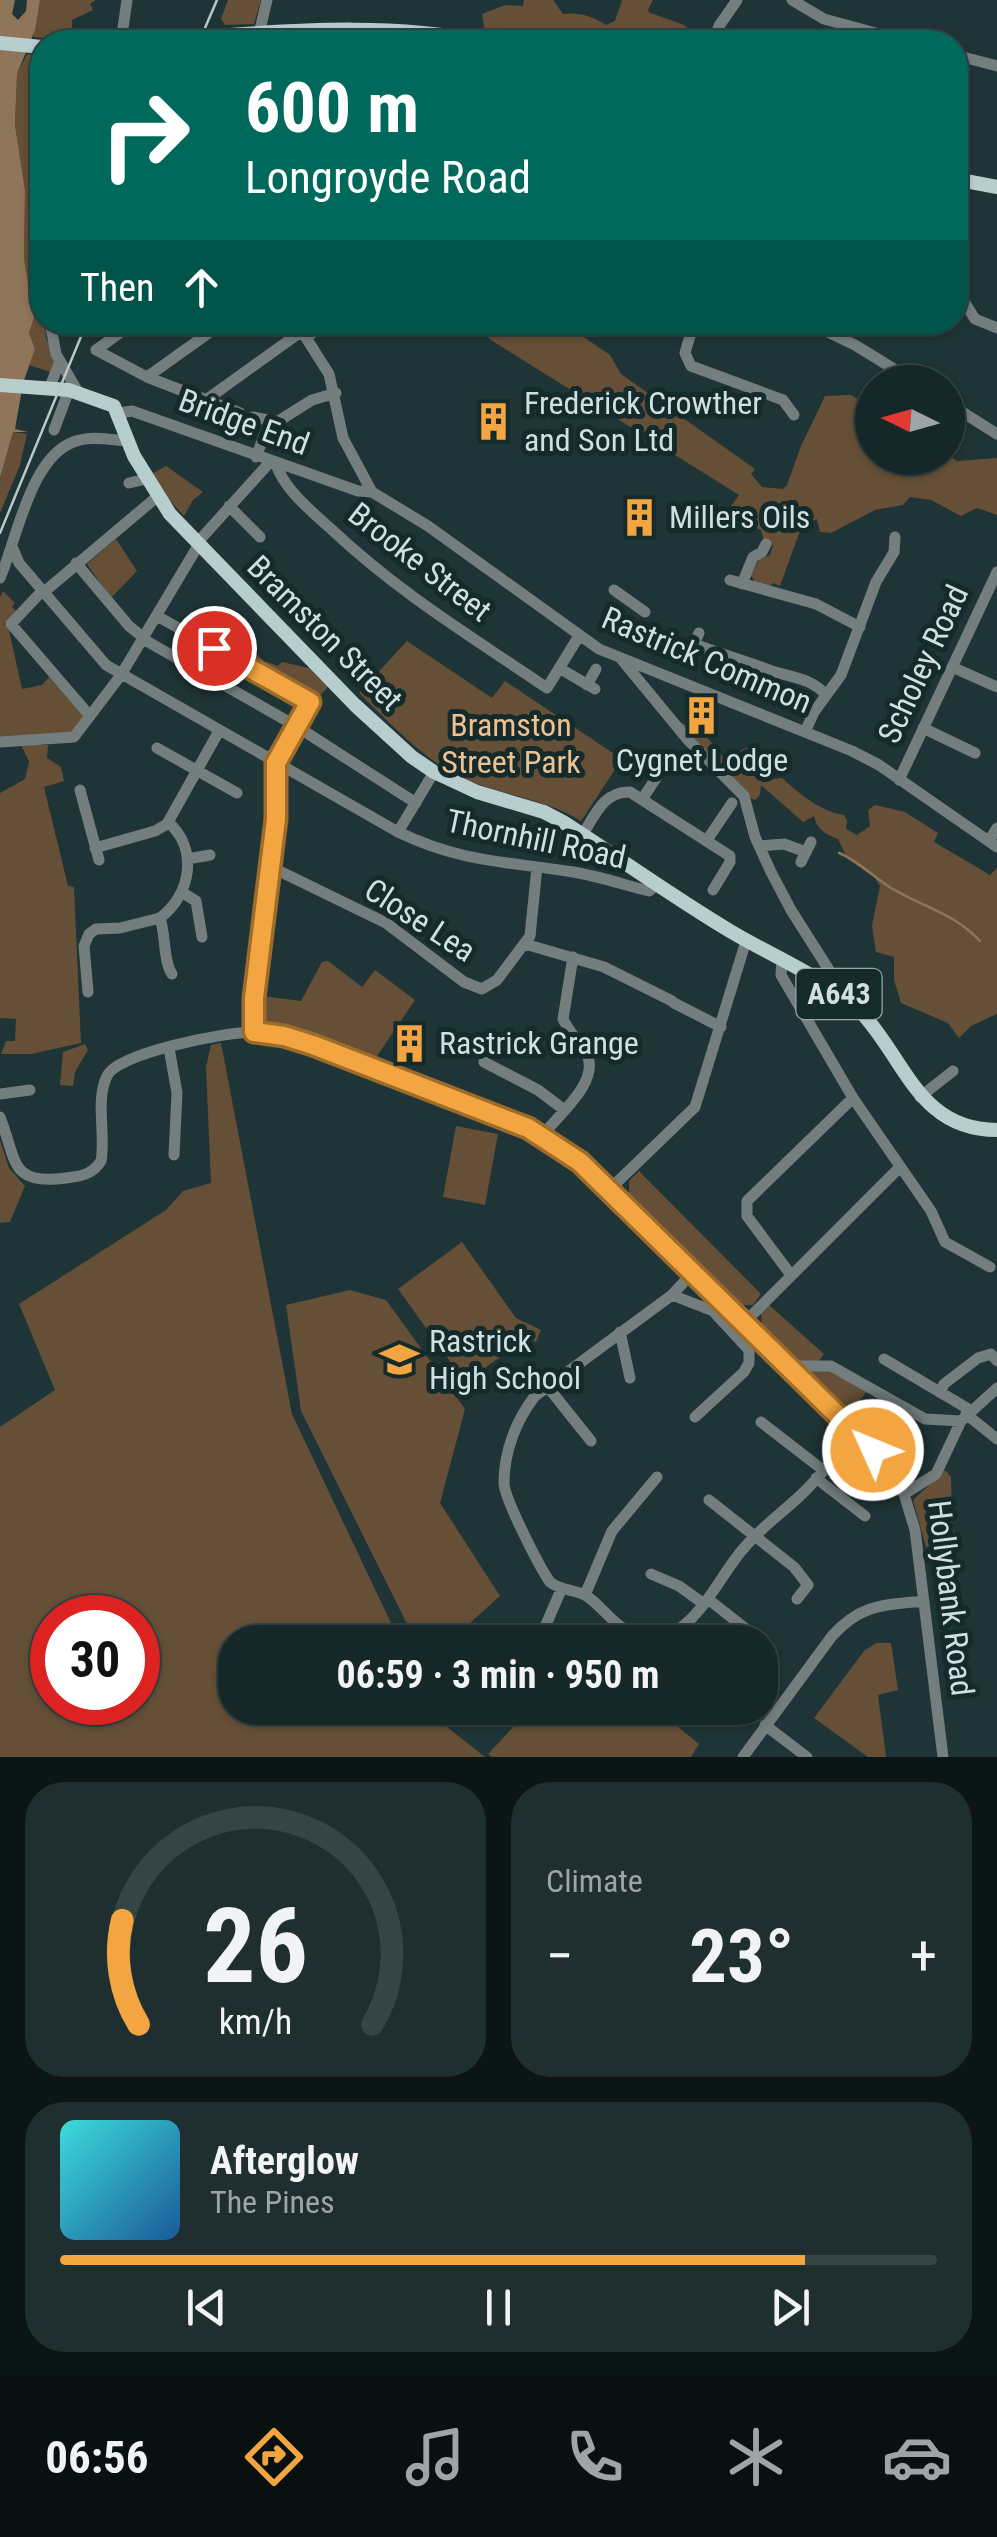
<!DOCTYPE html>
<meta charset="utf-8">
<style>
:root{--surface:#162728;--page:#1f2f30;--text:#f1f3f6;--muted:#9ea5a8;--line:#354445;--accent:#f2a540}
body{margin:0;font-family:"Roboto Condensed",sans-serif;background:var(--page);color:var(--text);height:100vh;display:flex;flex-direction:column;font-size:38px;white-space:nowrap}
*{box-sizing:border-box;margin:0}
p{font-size:32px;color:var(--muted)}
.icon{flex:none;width:55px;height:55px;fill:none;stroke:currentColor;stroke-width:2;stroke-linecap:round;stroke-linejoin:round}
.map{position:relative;height:1757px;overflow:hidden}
.details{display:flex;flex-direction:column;gap:25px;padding:25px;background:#0c1516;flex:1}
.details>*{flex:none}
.top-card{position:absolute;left:30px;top:30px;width:938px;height:305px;border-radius:40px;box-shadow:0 2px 8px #0004,0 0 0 2px var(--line);background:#00695c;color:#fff;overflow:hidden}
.needle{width:65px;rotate:275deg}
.buttons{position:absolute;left:855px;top:365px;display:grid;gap:20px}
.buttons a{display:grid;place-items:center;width:110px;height:110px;border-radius:50%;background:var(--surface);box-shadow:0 2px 8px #0004,0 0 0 2px var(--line);font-size:50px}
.speed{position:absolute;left:30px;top:1595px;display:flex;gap:20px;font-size:50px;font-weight:700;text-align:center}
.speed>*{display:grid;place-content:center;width:130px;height:130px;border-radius:50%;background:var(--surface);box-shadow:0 2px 8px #0004,0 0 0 2px var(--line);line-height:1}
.speed .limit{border:15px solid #d22;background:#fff;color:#111}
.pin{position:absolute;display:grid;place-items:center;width:85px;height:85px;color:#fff;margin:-42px;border:5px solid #fff;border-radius:50%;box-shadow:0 2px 10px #0007}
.me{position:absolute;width:110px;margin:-55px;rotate:314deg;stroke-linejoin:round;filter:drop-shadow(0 0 8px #0008)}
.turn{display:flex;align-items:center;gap:35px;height:210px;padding:0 50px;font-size:45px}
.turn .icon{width:130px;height:130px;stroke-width:2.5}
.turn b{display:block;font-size:70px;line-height:85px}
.then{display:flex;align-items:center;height:95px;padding:0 50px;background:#0003;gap:20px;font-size:38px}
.big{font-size:75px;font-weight:700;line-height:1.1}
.details .card{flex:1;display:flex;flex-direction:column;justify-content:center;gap:15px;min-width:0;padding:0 35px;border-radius:40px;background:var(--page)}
.details .dial{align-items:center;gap:0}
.dial svg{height:260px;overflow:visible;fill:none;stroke:var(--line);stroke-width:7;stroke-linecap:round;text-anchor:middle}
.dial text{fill:var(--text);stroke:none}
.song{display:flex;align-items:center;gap:30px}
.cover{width:120px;height:120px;border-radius:15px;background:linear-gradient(135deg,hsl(180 70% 55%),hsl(210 70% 35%))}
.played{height:10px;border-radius:5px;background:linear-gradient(90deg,var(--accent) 85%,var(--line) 85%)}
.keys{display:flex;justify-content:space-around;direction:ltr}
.heat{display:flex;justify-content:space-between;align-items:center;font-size:55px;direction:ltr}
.details .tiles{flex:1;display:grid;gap:25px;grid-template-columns:1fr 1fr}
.card:last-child{grid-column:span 2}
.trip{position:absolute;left:218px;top:1625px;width:560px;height:100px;border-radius:40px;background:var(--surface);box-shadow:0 2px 8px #0004,0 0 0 2px var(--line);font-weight:700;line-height:100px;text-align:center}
.tabs{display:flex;height:160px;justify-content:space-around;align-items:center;background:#091010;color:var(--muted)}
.tabs .icon{width:70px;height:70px}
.tabs .active{color:var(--accent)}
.tabs b{font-size:45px;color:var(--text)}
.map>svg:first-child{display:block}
</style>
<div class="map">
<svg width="997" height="1757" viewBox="0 0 997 1757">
<rect width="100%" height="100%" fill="#1e3436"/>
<!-- green -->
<path fill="#654f36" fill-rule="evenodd" d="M 40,0 L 96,0 L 90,4 L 93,10 L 72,20 L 72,29 L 65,29 L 63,40 L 33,37 Z
M 228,0 L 261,0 L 254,24 L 225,25 L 221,19 Z
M 524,0 L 553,0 L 563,14 C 580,12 592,16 606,25 L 615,21 L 622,0 L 653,0 L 648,10 L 650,13 L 682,24 L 708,42 L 522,42 L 485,33 L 482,14 L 505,5 L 523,6 Z
M 27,54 L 42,56 L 39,124 L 31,124 L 29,169 L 29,176 L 41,175 L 42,322 L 45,323 L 46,338 L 58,363 L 53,373 L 29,365 L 35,349 L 29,333 L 34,318 L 24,259 L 25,190 L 15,125 L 17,74 Z
M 473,323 L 563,323 L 610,355 L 621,374 L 755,469 L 751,474 L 762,487 L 783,489 L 787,485 L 801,446 L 825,396 L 851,395 L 872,408 L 872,458 L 948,458 L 948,455 L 957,461 L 997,458 L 997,515 L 977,508 L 961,516 L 931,500 L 910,497 L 903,505 L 875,510 L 831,533 L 820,532 L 817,519 L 801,528 L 780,586 L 773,583 L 769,588 L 755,582 L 751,576 L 759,559 L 770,555 L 773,545 L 764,541 L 761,530 L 753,526 L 753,523 L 728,511 L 739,495 L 491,340 Z
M 13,432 L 27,434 L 20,465 L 0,513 L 0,478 Z
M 166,466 L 203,492 L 193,500 L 184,516 L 165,495 L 153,473 Z
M 116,539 L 137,571 L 111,598 L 87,564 Z
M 3,591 L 15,603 L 12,607 L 16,611 L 4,624 L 9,630 L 22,689 L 42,685 L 49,677 L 84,717 L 70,735 L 0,738 L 0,597 Z
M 235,633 L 264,661 L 278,666 L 282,662 L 309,668 L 328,687 L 316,700 L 226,646 Z
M 407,641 L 492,698 L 505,681 L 622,759 L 581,821 C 544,798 502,796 463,778 C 422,759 391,724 359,693 Z
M 680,722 L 705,735 L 731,767 L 736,769 L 739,765 L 733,759 L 734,754 L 748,747 L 753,750 L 757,765 L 767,761 L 771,765 L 768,772 L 774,779 L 782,778 C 800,794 819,811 844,815 L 847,820 L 846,829 L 857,835 L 870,826 L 868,810 L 875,805 L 905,812 L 938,833 L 934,842 L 990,875 L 997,868 L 997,1014 L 971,1026 L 959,1038 L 948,1023 L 901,1003 L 894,980 L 894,957 L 876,952 L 872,926 L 880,886 L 875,878 L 847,858 L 838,839 C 827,835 816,829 814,816 L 803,822 L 761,785 L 760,795 L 755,800 L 750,798 L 679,724 Z
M 21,745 L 48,745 L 47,758 L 61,767 L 64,781 L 44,787 L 68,886 L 74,887 L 81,1043 L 31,1054 L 1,1054 L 6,1041 L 15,1041 L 16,1019 L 0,1018 L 0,793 L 25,779 L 29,761 Z
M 328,961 L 362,987 L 375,970 L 415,1000 L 375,1059 L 304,1033 L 269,1025 L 261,1015 L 262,996 L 301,1001 L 322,962 Z
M 221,1043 L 292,1414 L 400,1642 L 235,1642 L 235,1708 L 423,1708 L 485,1757 L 0,1757 L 0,1427 L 55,1390 L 19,1304 L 166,1210 L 183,1191 L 211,1183 L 206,1067 L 211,1045 ZM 52,1618 L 138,1618 L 138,1702 L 52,1702 Z
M 85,1044 L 88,1050 L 75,1072 L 73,1086 L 60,1085 L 63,1052 Z
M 456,1126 L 498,1134 L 485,1205 L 443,1197 Z
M 0,1140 L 9,1168 L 25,1186 L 10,1222 L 0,1223 Z
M 639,1171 L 761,1294 L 753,1305 L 738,1305 L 629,1197 L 629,1181 Z
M 462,1242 L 516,1318 L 541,1330 L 536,1342 L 527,1338 L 465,1382 L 398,1289 Z
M 350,1290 L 386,1300 L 465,1409 L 440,1503 L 500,1596 L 449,1642 L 416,1642 L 301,1411 L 286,1305 Z
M 769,1305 L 824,1354 L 817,1363 L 798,1364 L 762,1328 L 761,1312 Z
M 824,1367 L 867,1391 L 850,1414 L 803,1369 Z
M 945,1470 L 951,1477 L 952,1521 L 957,1543 L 926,1547 L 913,1500 Z
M 876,1643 L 891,1643 L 898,1690 L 878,1695 L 886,1757 L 868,1757 L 814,1718 L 864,1651 Z
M 531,1708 L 655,1708 L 699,1744 L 691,1757 L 492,1757 L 488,1754 Z"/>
<!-- water -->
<path fill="#8f7559" d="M 0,0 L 15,0 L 12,14 L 18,20 L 26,11 L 27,0 L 40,0 L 35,30 L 17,74 L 15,125 L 25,190 L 24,259 L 34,318 L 29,333 L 35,349 L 23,383 L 15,429 L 28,432 L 13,432 L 0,478 Z"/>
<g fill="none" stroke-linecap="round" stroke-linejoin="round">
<!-- stream -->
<path stroke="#8f7559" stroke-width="2.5" d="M 839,853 C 857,860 872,876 891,888 C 923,907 954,913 980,941"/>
<!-- minor -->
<path stroke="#747e7f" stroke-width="11" d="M 792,0 L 824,19 L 909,42
M 259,34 L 267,0
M 121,42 L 127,0
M 713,42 L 719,26 L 737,0
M 955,55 L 997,66
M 963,300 L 975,319 L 997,328
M 50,322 L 56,354 L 78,392
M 135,322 L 96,350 L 147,377 L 240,413
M 296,322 L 329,374 L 343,438 L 372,492
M 694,322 L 685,353 L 691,366 L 783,400 L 794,415
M 807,322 L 855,345 L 915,382
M 306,337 L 330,322
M 147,377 L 224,322
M 49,389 L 60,361
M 206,400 L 302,331
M 948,403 L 997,434
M 119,413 L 132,411 L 358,491 L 372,492 L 428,526 L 599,649 L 852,751 L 879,765 L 997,847
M 253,417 L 277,422 L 312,400 L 336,393
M 54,430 L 69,390
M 256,457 L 269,423
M 276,464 C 284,489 310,510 330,528 C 399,593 469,635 547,688 L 579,636
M 129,483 L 146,479
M 229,506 L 260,537
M 197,543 L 270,462
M 13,549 L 19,563 L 106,665 L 398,832 C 463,863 505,861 573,872 C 599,876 624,885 649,891 L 656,885
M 76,563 L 129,626 L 144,638
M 0,578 C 17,540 31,450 80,440 C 94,436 112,440 127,441
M 730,580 L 816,604 L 860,627
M 742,584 L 753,557 L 762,552 L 766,544
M 43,590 L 11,624 L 90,716
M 614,590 L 645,612
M 44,592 L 158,496
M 157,616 L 310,702 L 276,763 L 276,819 L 254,998 L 254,1031
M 699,633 L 694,644 C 720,654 743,660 769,670 C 791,678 810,677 826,695
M 143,639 L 296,726 L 416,803
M 622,660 L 688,740 L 744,796 L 755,837 L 771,872 L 791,910 L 836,981 L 836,992
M 952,667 L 997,687
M 559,668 L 595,689
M 587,685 L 596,669
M 923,728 L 975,753
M 805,732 L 814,712 L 841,675 L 876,582 L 894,552 L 895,537
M 0,742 L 74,737 L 121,675 L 199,544
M 157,748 L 237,793
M 899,780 L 997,572
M 80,790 L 99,860
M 643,798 L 664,766 L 650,758
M 168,822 C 199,849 191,895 160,918 C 166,935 163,961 172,974
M 398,832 L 434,772
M 583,834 C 595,815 604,791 630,792 L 730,856 L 730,862 L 713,890
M 707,840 L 732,803
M 989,841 L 997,828
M 759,846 L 784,844 L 806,852
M 95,848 L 155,831 L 167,824 L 219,731
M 187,859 L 210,855
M 801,862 L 811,842
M 271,867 L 386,923 L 464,982 L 482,989 L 497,980 L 530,936 L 537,867
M 183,893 L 196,901 L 202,937
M 525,944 L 604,967 L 672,1001
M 782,961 L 781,975 L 853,1098 L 931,1211 L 945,1242 L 990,1267
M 88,992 L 84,946 L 89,934 L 96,929 L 120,928 L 160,918
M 674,1003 L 721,1027
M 169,1048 L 177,1093 L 174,1155
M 484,1062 L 538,1090 L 563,1109
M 0,1094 L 30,1090
M 920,1097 L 953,1071
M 0,1117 C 17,1160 9,1186 66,1178 C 81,1176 92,1175 101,1161 C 106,1135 95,1100 107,1076 C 117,1053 226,1032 253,1032 C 273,1032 294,1039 313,1045 L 528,1128 L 581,1162 L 610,1189 L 873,1449 L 904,1494 L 915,1530 L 943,1757
M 542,1136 C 557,1116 602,1081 586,1053 C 579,1041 569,1032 563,1019 L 573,957
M 610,1189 L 695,1107 L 746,941
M 693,1272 L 672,1295 L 535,1396 C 516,1420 504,1452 504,1483 C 504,1498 540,1568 550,1582 C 561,1591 573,1589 585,1595 C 600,1604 610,1621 626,1630 C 686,1662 713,1582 744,1548 C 762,1526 785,1511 805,1491 C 823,1473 839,1452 856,1433
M 791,1275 L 747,1216 L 747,1201 L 853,1098
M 672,1295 L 713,1311 L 749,1350 L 749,1363 L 744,1372 L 695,1417
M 745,1322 L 900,1167
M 620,1332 L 630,1378
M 884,1359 L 970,1410
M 789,1366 L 831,1366 L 925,1419 L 961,1421
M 547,1386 L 591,1441
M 941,1391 L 944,1384 L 978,1358 L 991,1354 L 997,1361
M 966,1414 L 997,1439
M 761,1422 L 823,1470
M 816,1478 L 865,1516
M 904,1494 L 936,1474 L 961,1421 L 997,1388
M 709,1500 L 794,1567 L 808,1585 L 797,1599
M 651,1574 L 679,1586 L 704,1604
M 585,1595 L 612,1531 L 657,1477
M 708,1599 L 750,1632
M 531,1642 L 545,1627 L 561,1590
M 712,1708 L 722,1715
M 765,1725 L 807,1757
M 743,1757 L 832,1636 C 861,1604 883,1605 924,1601"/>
<!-- major -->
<path stroke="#b7cdce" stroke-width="14" d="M 217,36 C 307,29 398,24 486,42
M 155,42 L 186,39
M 0,43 L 42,47
M 955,179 L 997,187
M 0,385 L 69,390 L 114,406 L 134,456 L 170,514 L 355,705 L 412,757 L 434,772 L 477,792 L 544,812 L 563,822 C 619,858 673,897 730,931 C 768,954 830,980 860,1011 C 905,1058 918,1130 997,1130"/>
<!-- rail -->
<path stroke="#bac8c9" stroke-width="2.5" d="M 199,42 L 217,0
M 0,533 L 87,322"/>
<!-- major-bridge -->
<path stroke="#b7cdce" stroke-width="14" d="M 186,39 L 217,36"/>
</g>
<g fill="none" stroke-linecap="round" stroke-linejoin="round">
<defs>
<path id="route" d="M 214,648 L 310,702 L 276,763 L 276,819 L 254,998 L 254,1032 L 284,1036 L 313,1045 L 528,1128 L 580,1162 L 873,1450"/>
</defs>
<!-- route casing -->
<use href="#route" stroke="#9d6b2a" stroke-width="25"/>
<!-- route -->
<use href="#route" stroke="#f2a540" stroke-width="18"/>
</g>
<!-- icons -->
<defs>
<symbol id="building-bare" viewBox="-9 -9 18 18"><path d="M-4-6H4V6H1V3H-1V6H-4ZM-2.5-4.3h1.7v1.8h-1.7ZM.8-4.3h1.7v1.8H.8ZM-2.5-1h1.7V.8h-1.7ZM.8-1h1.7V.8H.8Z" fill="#f2a540" stroke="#142a2b" stroke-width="2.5" paint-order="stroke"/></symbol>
<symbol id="school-bare" viewBox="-9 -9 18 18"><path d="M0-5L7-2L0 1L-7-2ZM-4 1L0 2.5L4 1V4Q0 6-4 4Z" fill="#f2a540" stroke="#142a2b" stroke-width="2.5" paint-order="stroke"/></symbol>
</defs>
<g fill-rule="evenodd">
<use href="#building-bare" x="466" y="394" width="55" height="55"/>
<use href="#building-bare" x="612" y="490" width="55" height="55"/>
<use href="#building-bare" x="674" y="688" width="55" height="55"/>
<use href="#building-bare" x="382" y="1016" width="55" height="55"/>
<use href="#school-bare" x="372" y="1332" width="55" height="55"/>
</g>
<g text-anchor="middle" stroke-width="10" stroke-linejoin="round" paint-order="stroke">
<!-- shield labels -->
<rect fill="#142a2b" stroke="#99a9aa" stroke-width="2.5" x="796.5" y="969" width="85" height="50" rx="8"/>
<g font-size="30" font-weight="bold" fill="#d2dfe0">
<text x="839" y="1004">A643</text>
</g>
<!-- poi labels -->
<g font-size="32" fill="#d2dfe0" stroke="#142a2b" text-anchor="start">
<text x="524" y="414">Frederick Crowther<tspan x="524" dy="37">and Son Ltd</tspan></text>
<text x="669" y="528">Millers Oils</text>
<text x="702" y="771" text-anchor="middle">Cygnet Lodge</text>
<text x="439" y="1054">Rastrick Grange</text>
<text x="429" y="1352">Rastrick<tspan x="429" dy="37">High School</tspan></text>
</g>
<!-- street labels -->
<g font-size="32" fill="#d2dfe0" stroke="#142a2b">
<text transform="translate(244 422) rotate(20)" y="11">Bridge End</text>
<text transform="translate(420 562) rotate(38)" y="11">Brooke Street</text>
<text transform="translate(325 633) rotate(45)" y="11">Bramston Street</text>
<text transform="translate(707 660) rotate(23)" y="11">Rastrick Common</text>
<text transform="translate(923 664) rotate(-65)" y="11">Scholey Road</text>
<text transform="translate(536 839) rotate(12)" y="11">Thornhill Road</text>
<text transform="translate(420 920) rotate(33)" y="11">Close Lea</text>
<text transform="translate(951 1598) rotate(83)" y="11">Hollybank Road</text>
</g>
<!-- park labels -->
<g font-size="32" fill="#eec290" stroke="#142a2b">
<text x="511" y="736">Bramston<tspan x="511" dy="37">Street Park</tspan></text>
</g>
</g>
</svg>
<div class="buttons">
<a><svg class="needle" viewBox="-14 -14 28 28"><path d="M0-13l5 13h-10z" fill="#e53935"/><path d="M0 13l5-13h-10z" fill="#9ea5a8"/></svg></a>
</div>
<div class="speed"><div class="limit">30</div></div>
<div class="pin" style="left:214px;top:648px;background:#d93025"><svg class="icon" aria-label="arrive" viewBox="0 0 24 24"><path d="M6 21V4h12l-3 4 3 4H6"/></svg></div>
<svg class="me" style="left:873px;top:1450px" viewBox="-20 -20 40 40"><circle r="17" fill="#f2a540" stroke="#fff" stroke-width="3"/><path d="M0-11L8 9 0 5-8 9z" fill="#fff"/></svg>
<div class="trip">06:59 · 3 min · 950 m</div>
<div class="top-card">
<div class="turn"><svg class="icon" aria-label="right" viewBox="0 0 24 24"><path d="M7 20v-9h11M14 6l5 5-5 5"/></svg><div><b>600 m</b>Longroyde Road</div></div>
<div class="then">Then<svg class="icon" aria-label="ahead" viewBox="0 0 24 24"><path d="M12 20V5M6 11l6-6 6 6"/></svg></div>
</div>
</div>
<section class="details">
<div class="tiles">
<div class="card dial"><svg viewBox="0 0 100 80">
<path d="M14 69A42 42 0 1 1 86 69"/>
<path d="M14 69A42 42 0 0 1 9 37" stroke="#f2a540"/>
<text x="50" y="56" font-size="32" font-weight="700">26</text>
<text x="50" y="72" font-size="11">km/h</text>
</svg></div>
<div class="card"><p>Climate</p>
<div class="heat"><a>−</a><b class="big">23°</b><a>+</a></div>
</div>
<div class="card">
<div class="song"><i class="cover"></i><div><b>Afterglow</b><p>The Pines</p></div></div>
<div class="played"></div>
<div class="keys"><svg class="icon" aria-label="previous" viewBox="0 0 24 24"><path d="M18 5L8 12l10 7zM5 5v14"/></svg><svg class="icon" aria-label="pause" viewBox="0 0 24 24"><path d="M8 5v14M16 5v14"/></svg><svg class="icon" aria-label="next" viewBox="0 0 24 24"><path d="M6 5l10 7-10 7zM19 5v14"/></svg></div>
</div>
</div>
</section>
<nav class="tabs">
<b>06:56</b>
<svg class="icon active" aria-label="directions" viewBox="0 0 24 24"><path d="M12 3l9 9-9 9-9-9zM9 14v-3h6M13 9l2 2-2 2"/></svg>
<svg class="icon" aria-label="music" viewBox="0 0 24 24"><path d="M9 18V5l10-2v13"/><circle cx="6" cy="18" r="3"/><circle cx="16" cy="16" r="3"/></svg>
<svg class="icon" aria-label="phone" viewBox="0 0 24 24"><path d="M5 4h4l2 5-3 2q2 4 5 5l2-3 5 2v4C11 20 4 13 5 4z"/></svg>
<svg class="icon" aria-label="climate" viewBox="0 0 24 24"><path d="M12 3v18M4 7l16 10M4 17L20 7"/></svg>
<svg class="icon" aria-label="car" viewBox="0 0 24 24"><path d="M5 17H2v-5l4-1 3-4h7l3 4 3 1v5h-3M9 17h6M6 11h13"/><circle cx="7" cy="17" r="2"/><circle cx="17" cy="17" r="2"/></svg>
</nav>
